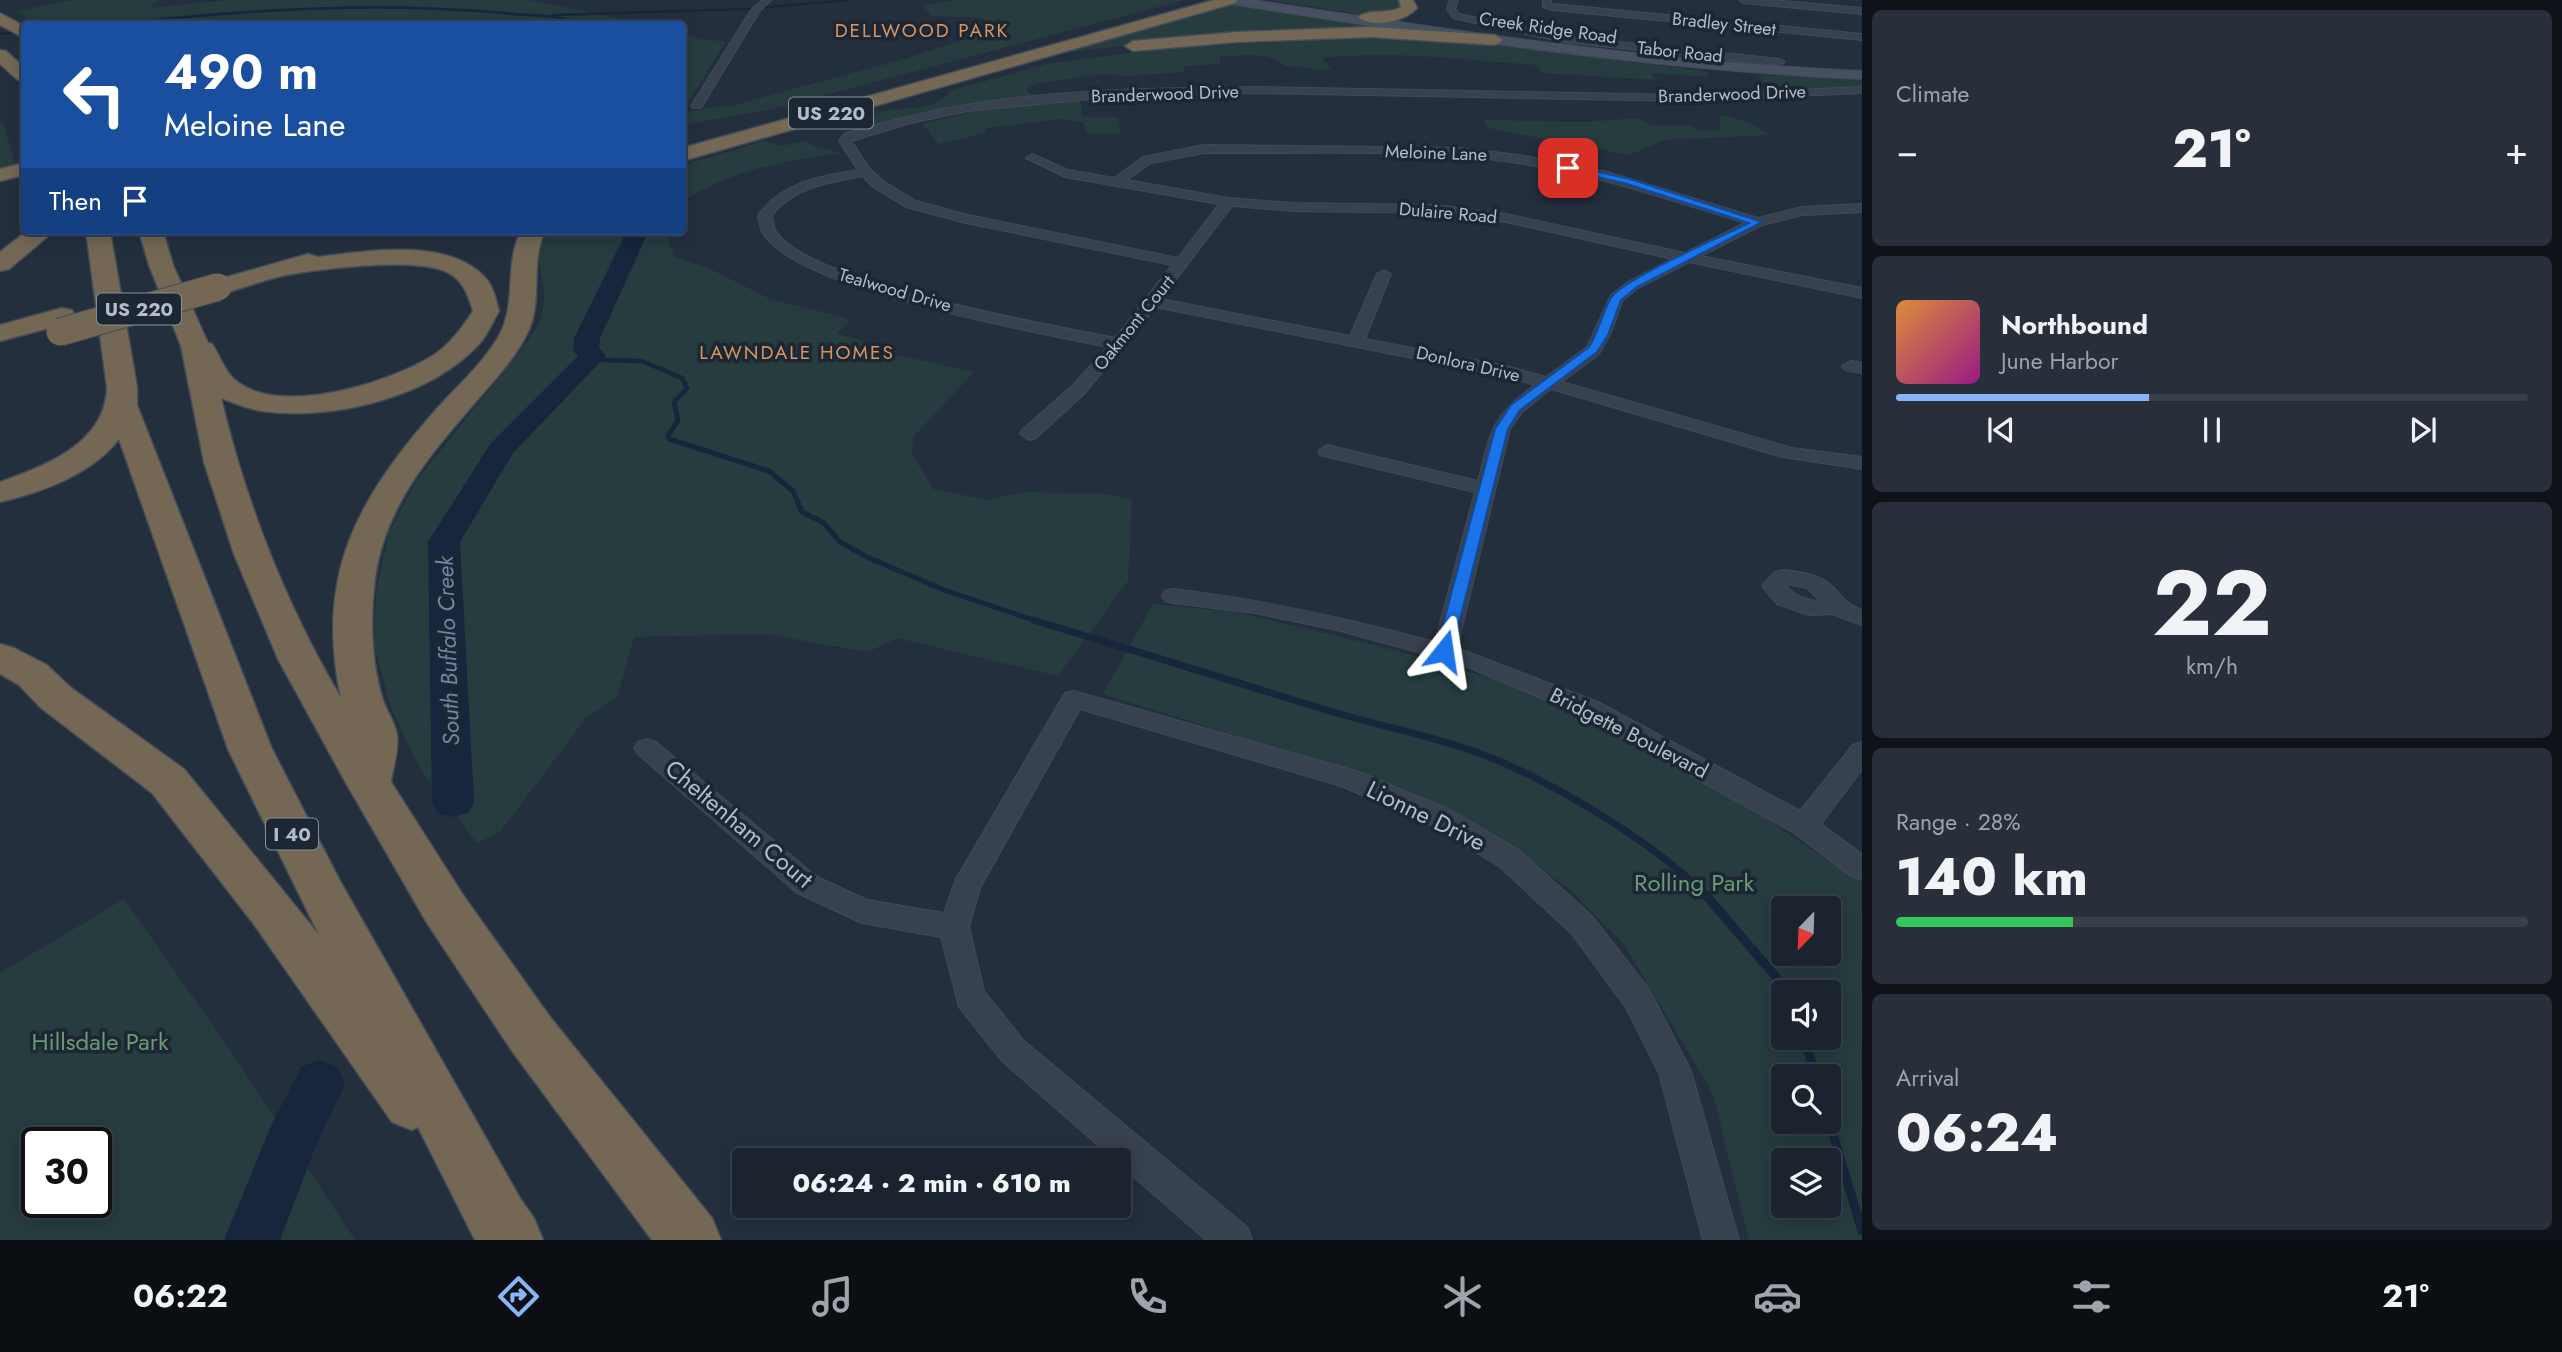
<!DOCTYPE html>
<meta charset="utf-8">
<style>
:root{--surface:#1b232e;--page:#282f3a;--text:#f1f3f6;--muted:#a0a4aa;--line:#39404a;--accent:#8ab4f8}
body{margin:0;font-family:Jost,sans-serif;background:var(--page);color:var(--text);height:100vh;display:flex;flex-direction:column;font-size:26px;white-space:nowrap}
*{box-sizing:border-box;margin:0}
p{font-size:23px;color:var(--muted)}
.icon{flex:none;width:38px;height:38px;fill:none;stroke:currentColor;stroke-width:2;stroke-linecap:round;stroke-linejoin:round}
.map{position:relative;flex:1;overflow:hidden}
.panel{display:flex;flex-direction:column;gap:10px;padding:10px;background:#0f1319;width:700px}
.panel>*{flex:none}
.guide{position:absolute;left:21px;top:21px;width:665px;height:214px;border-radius:7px;box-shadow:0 4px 18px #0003,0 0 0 2px var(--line);background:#1a4fa0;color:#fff;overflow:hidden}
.needle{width:46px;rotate:203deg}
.buttons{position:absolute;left:1771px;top:896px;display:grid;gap:14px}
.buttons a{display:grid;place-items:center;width:70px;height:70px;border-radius:7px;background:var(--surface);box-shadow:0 4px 18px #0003,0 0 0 2px var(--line);font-size:35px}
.speed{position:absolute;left:21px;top:1127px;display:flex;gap:14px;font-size:35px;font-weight:700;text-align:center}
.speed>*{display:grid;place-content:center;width:91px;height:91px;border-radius:50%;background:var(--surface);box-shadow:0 4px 18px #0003,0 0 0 2px var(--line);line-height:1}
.speed .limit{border:4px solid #111;border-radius:10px;background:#fff;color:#111}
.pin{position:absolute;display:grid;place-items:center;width:60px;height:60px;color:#fff;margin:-30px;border-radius:14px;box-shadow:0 4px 10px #0006}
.me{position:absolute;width:77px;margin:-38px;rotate:15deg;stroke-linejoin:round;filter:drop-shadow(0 0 5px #0008)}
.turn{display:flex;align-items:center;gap:24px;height:147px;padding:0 28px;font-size:32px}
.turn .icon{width:91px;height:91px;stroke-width:2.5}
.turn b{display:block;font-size:49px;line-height:60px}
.then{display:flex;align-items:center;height:66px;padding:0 28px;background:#0003;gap:14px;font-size:26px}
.big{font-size:52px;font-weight:800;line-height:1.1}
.panel .tile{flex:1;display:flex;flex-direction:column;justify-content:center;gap:10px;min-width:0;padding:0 24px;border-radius:10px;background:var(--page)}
.panel .dial{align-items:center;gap:0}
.dial b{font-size:91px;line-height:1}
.song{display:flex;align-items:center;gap:21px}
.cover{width:84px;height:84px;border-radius:10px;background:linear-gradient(135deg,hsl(30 70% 55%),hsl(310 70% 35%))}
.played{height:7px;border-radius:4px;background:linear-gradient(90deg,var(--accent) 40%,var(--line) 40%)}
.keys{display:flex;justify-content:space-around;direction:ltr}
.heat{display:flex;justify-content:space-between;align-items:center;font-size:38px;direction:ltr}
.charge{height:10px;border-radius:5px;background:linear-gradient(90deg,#34c759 28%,var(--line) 0)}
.trip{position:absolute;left:732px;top:1148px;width:399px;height:70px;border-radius:7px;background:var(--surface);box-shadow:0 4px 18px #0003,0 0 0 2px var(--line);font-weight:800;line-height:70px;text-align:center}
.tabs{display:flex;height:112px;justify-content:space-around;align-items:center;background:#0b0e12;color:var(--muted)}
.tabs .icon{width:49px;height:49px}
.tabs .on{color:var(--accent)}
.tabs b{font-size:32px;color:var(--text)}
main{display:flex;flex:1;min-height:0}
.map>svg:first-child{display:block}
</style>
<main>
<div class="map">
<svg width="1862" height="1240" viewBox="0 0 1862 1240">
<rect width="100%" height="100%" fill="#242f3e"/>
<!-- green -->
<path fill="#263c3f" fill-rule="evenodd" d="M 74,0 L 159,0 L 149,8 L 229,0 L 528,0 L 648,24 L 37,24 L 16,11 Z
M 956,0 L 1185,0 L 772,109 L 683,125 L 683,111 C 699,112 711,105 727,107 L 904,59 L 1000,28 L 982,18 L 932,16 L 923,6 Z
M 1269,0 L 1401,0 L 1402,10 L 1366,15 Z
M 1235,3 L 1439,33 L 1138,44 L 1073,52 L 1068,51 Z
M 682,34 L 708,40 L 726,41 L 690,100 L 683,103 Z
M 1431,38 L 1480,42 L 1708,72 L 1708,77 L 1651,73 L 1656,80 L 1542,73 L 1537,65 C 1465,60 1394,50 1322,58 L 1331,70 C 1314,70 1302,66 1285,66 C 1267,50 1242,56 1220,57 L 1220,64 L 1185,66 L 1184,72 L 1128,76 L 1102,74 L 1035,84 L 1026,89 L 1034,99 L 861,129 L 846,123 C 858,119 871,114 883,111 C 905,107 936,111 950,91 L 1047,64 L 1164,48 L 1338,39 Z
M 1763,75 L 1862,79 L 1862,88 L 1814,88 L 1773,92 L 1758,77 Z
M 1080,100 L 1083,117 L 1117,117 L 1121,133 L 1087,133 L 1084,123 L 1061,119 L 986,128 L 985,133 L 939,144 L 922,124 L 989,108 Z
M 1727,116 L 1750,123 L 1771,135 L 1664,140 L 1629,155 L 1488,128 L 1483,120 L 1583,122 L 1638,118 L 1650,125 L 1691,126 L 1700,131 L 1720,130 L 1720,117 Z
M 3,123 L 16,165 L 0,170 L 0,124 Z
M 764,141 L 781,146 L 805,141 L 818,148 L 841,153 C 782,162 734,169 683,201 L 683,165 Z
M 547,231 L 666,231 L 674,257 L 708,268 L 770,299 L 843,317 L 850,322 L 836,334 L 886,347 L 888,353 L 974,372 L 913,437 L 912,454 L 933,489 L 987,500 L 1024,492 L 1106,494 L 1132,500 L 1128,581 L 1058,676 L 897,638 L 868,652 L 765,634 L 634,637 L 617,697 L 586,718 L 500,832 L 477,843 L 420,769 L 391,708 L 374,644 L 376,592 L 389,532 L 416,481 L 528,341 L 541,320 L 545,296 L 538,253 Z
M 1153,604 L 1235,612 L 1383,647 L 1504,682 L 1571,709 L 1738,800 L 1862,883 L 1862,1240 L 1749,1240 L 1713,1094 L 1625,946 L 1569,889 L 1517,850 L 1453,812 L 1397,786 L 1103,694 ZM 1783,908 L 1829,908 L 1829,954 L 1783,954 ZM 1783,992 L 1829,992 L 1829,1038 L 1783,1038 ZM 1783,1076 L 1829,1076 L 1829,1122 L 1783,1122 ZM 1783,1160 L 1829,1160 L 1829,1206 L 1783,1206 Z
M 124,899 L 232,1053 L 355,1240 L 0,1240 L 0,973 ZM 37,1143 L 96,1143 L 96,1202 L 37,1202 Z"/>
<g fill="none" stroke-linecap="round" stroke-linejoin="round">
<!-- stream-far4 -->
<path stroke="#17263c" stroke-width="2.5" d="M 554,15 L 746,9 L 849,0
M 115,24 C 244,10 374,1 504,13 C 529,16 559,14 583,24
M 0,34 L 24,32"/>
<!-- stream-far3 -->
<path stroke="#17263c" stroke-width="4.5" d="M 593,356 L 603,360 L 642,361 L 682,378 L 687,388 L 674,402 L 675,407"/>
<!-- stream-far2 -->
<path stroke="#17263c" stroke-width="5" d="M 675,406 L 678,420 L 668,436 L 669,439 L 769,471 L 793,491 L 802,512 L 824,523 L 840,542 L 867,557 L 944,590 L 1039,622"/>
<!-- stream-far1 -->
<path stroke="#17263c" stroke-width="7" d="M 1033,620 C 1130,649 1226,679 1323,709 C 1374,725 1426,734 1476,752 C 1548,778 1652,841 1706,895"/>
<!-- stream -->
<path stroke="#17263c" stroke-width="9" d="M 1704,893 L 1789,992
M 1804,1038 L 1816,1076
M 1829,1121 L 1862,1231"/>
<!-- river -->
<path fill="#17263c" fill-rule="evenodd" d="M 623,231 L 645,231 L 645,239 L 600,338 L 599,347 L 606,356 L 513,453 L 460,542 L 474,802 L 468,813 L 453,817 L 438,813 L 432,802 L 428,542 L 491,443 L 578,356 L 573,349 L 574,338 L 623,239 Z
M 319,1060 L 337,1067 L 345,1084 L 314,1150 L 280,1240 L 224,1240 L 271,1126 L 301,1067 Z"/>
<defs>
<path id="street" d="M 762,0 L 771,0 L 759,12 L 701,108 L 693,108 L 691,106 L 751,10 Z
M 1450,0 L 1458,0 L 1455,9 L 1459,14 L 1563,36 L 1780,59 L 1785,62 L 1780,65 L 1563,42 L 1453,18 L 1447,9 Z
M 1543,0 L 1551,0 L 1551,4 L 1554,4 L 1862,34 L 1862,40 L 1553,10 L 1543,7 Z
M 1739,0 L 1772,0 L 1862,8 L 1862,14 L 1743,3 Z
M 1255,87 L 1685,95 L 1862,87 L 1862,93 L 1685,101 L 1255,93 L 1111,97 L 968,111 L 911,123 L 851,141 L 870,169 L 883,181 L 916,201 L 968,215 L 1178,258 L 1219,204 L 1065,177 L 1026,158 L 1032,154 L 1068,170 L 1114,178 L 1143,157 L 1204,145 L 1461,148 L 1519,155 L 1604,171 L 1758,218 L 1802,207 L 1862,204 L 1862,212 L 1802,215 L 1762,225 L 1701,256 L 1862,288 L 1862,298 L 1689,262 L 1638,288 L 1623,300 L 1610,335 L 1599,354 L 1562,382 L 1792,448 L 1862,457 L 1862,469 L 1783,457 L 1551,389 L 1522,412 L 1510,429 L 1457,648 L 1598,702 L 1800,811 L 1853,745 L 1862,742 L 1862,769 L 1821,824 L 1862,854 L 1862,880 L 1852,877 L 1794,833 L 1580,714 L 1458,663 L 1337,630 L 1255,613 L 1173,603 L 1165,601 L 1162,596 L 1165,591 L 1173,589 C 1264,600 1347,618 1435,642 L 1475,492 L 1320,455 L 1318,451 L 1327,445 L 1478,481 C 1491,430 1491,417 1535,385 L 1503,376 L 1155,307 L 1084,394 L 1036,438 L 1029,440 L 1020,434 L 1022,430 L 1072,386 L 1108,347 C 1036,332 804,292 764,235 C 760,229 759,222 758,215 C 782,182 820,176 858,170 L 839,141 L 845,133 C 881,124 918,113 955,107 C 1053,89 1155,88 1255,87 ZM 1204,153 C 1306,154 1419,148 1518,163 C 1596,174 1670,200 1745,223 L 1685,253 L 1506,214 L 1435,205 L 1293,203 L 1228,198 L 1127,180 L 1151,163 ZM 863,176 L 873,187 L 906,207 L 966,223 L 1172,265 L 1115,338 C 1051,325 807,283 776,231 C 773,227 773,220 772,215 C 795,187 829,182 863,176 ZM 1232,206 L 1293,211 L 1435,213 L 1506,222 L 1673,259 L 1628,282 L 1611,295 L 1587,347 L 1546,377 L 1506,366 L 1365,339 L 1391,274 L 1384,270 L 1377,274 L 1350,336 L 1161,299 Z
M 1851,361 L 1862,363 L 1862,373 L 1845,370 L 1842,366 Z
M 1783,570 C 1797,572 1815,573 1827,582 C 1844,594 1838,600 1862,610 L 1862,625 L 1832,614 L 1809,615 L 1777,604 L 1762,586 L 1775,572 ZM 1788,584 L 1807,588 L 1820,601 C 1807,601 1795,596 1786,586 Z
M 1074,691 L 1359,772 L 1450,810 L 1520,851 L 1592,916 L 1649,989 L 1691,1071 L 1739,1240 L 1703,1240 L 1659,1073 L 1627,1009 L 1572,934 L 1500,867 L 1430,824 L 1341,786 L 1080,709 L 980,888 L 969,927 L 984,991 L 1024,1041 L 1247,1227 L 1252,1240 L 1206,1240 L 1118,1163 L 1118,1160 L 1115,1160 L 1002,1061 L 959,1007 L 941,937 L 862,923 L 797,893 L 638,754 L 634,748 L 638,742 L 647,739 L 656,742 L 817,877 L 867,900 L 944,913 L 956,879 L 1065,693 Z"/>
<path id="secondary" d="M 1224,0 L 1254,0 C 1456,31 1657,62 1862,71 L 1862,79 C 1649,70 1440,37 1230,4 Z"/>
<path id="highway" d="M 1214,0 L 1237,0 L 1235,3 L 682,161 L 682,148 Z
M 1399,0 L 1413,0 L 1417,8 C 1406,21 1372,29 1358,17 C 1369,8 1388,15 1401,7 Z
M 0,13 L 24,26 L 24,38 L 0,25 Z
M 1371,27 L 1495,35 L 1503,40 L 1495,45 L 1371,37 L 1237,42 L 1133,51 L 1125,46 L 1133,41 L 1237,32 Z
M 0,50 L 6,51 L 24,67 L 24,81 L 18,80 L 0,64 Z
M 24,163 L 24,175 L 0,181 L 0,169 Z
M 27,231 L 54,231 L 9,269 L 0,271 L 0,252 Z
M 86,231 L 110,231 L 137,387 L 137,405 L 272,749 L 340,881 L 521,1200 L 534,1218 L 543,1240 L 475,1240 L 418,1127 L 412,1130 L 392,1122 L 253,923 L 152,793 L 40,707 L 19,685 L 0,674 L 0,644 L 14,648 L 47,665 L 70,687 L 184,769 L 319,935 L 228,749 L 119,439 C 91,475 42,492 0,502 L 0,482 C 46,466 106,443 107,387 Z
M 139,231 L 163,231 L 173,265 L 208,343 L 212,344 C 221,357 225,374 239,383 C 285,416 391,382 434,355 C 451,343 462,328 473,311 C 468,296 465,284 452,275 C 423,255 321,269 286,275 C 263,280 241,289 218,295 L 209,292 L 205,287 L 209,282 L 308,254 L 318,257 C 367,251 452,236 488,281 C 494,289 496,301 499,311 C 493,321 488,334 480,343 C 432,397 332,421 262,411 C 248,409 234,403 221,398 C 246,503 286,605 341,698 C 315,576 356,501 434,412 C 456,387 484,363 500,334 C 517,301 504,264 521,231 L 545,231 C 529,265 544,301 527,334 C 515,358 496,378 479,398 C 433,451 384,506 375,579 C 370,618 371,663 383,700 C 387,712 395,722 397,735 C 399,750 393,767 391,782 L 463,895 L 550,1017 L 712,1218 L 721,1240 L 652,1240 L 512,1051 L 427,923 L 346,783 L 278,659 L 234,554 L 204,462 L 181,346 L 149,265 Z
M 62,308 L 72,310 L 75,316 L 72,322 L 0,341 L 0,325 Z"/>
</defs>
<!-- street casing -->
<use href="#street" stroke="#414a57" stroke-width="2"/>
<!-- secondary casing -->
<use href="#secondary" stroke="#414a57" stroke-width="2"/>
<!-- highway casing -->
<use href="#highway" stroke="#434c59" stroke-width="3"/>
<!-- street -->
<use href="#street" fill="#38414e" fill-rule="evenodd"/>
<!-- secondary -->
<use href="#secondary" fill="#465061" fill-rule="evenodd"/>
<!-- highway -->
<use href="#highway" fill="#746855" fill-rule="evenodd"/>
<defs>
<path id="highway-bridge" d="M 60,332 L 218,287"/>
</defs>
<!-- highway-bridge casing -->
<use href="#highway-bridge" stroke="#434c59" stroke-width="29" stroke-linecap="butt"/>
<!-- highway-bridge -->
<use href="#highway-bridge" stroke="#746855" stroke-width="27"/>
</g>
<!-- route -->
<path fill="#1a73e8" stroke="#114b97" stroke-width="2" d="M 1568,165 L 1630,179 L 1762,222 L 1637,287 L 1621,300 L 1608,335 L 1597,352 L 1520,410 L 1508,429 L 1452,651 L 1444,656 L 1436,651 L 1495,429 L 1511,405 L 1589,347 C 1599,332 1602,313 1611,298 C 1623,279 1723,236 1749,223 L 1624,183 L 1565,170 L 1564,168 Z"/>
<g text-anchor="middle" stroke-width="7" stroke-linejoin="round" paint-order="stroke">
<!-- far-street labels -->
<g font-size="18" fill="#b4bcc9" stroke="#1d2633">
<text transform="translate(1724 24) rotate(6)" y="6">Bradley Street</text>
<text transform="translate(1548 28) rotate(8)" y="6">Creek Ridge Road</text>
<text transform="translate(1680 52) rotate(6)" y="6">Tabor Road</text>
<text transform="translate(1165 94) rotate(-2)" y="6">Branderwood Drive</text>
<text transform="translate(1732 94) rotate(-2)" y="6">Branderwood Drive</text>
<text transform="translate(1436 153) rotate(2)" y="6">Meloine Lane</text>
<text transform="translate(1448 213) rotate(5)" y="6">Dulaire Road</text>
<text transform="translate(895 290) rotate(16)" y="6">Tealwood Drive</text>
<text transform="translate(1134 323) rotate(-51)" y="6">Oakmont Court</text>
<text transform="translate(1468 364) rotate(13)" y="6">Donlora Drive</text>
</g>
<!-- far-neighbourhood labels -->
<g font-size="19" letter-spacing="2" fill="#d59563" stroke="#1d2633">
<text x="922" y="37">DELLWOOD PARK</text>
<text x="797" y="359">LAWNDALE HOMES</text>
</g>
<!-- shield labels -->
<g fill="#1d2633" stroke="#878f9c" stroke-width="2">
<rect x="789" y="97.5" width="84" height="31" rx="5"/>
<rect x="97" y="293.5" width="84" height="31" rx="5"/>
<rect x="266" y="818.5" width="52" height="31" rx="5"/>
</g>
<g font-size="19" font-weight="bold" fill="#b4bcc9">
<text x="831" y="120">US 220</text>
<text x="139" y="316">US 220</text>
<text x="292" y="841">I 40</text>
</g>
<!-- street labels -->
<g font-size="21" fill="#b4bcc9" stroke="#1d2633">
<text transform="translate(1629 733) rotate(27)" y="7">Bridgette Boulevard</text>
</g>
<!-- water labels -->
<g font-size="23" font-style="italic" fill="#6d86a8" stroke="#1d2633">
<text transform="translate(448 651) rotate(-92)" y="8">South Buffalo Creek</text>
</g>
<!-- near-street labels -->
<g font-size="24" fill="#b4bcc9" stroke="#1d2633">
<text transform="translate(1426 816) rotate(26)" y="8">Lionne Drive</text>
<text transform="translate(739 824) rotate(40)" y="8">Cheltenham Court</text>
</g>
<!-- near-park labels -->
<g font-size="24" fill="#6b9a76" stroke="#1d2633">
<text x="1694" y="891">Rolling Park</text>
<text x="100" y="1050">Hillsdale Park</text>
</g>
</g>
</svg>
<div class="buttons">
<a><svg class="needle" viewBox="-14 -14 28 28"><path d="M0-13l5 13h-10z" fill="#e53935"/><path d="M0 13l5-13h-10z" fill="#a0a4aa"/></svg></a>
<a><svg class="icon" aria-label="sound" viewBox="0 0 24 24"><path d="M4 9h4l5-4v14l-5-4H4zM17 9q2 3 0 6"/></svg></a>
<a><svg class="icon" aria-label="search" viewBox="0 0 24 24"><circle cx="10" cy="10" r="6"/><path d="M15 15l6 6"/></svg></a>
<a><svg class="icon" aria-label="layers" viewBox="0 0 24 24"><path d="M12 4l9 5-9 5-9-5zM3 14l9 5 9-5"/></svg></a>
</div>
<div class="speed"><div class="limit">30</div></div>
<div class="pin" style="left:1568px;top:168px;background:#d93025"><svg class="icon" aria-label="arrive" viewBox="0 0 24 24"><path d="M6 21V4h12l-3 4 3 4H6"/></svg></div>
<svg class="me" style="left:1444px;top:651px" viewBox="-20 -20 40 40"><path d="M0-17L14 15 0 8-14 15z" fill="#1a73e8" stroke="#fff" stroke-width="4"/></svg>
<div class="trip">06:24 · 2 min · 610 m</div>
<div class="guide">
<div class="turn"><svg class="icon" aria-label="left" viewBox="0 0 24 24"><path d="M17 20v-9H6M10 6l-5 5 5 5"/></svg><div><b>490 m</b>Meloine Lane</div></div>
<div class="then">Then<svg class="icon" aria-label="arrive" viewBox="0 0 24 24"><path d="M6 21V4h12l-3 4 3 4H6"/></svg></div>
</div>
</div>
<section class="panel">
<div class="tile"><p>Climate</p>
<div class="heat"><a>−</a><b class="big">21°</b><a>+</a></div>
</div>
<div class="tile">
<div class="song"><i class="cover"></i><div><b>Northbound</b><p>June Harbor</p></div></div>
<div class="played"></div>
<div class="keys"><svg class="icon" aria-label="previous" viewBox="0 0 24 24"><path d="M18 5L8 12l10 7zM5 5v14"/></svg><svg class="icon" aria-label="pause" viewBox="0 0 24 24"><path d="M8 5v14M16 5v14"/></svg><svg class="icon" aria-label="next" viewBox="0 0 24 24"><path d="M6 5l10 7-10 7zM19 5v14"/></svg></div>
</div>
<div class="tile dial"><b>22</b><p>km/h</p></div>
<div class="tile"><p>Range · 28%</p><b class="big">140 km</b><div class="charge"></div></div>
<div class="tile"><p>Arrival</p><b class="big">06:24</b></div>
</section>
</main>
<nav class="tabs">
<b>06:22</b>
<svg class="icon on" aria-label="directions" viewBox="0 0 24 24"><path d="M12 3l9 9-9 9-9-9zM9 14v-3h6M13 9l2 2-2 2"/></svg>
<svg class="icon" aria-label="music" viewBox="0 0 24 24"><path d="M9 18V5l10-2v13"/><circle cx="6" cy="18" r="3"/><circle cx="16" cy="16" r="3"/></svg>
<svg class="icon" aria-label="phone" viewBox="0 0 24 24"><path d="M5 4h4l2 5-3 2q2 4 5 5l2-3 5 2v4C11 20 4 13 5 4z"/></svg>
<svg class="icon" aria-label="climate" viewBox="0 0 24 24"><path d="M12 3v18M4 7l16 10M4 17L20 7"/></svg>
<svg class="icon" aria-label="car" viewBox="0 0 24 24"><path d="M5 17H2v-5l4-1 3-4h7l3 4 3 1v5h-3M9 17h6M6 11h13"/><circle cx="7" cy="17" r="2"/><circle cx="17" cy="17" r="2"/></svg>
<svg class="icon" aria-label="filters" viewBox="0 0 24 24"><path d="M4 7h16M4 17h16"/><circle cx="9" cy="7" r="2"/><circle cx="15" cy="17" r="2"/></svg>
<b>21°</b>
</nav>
